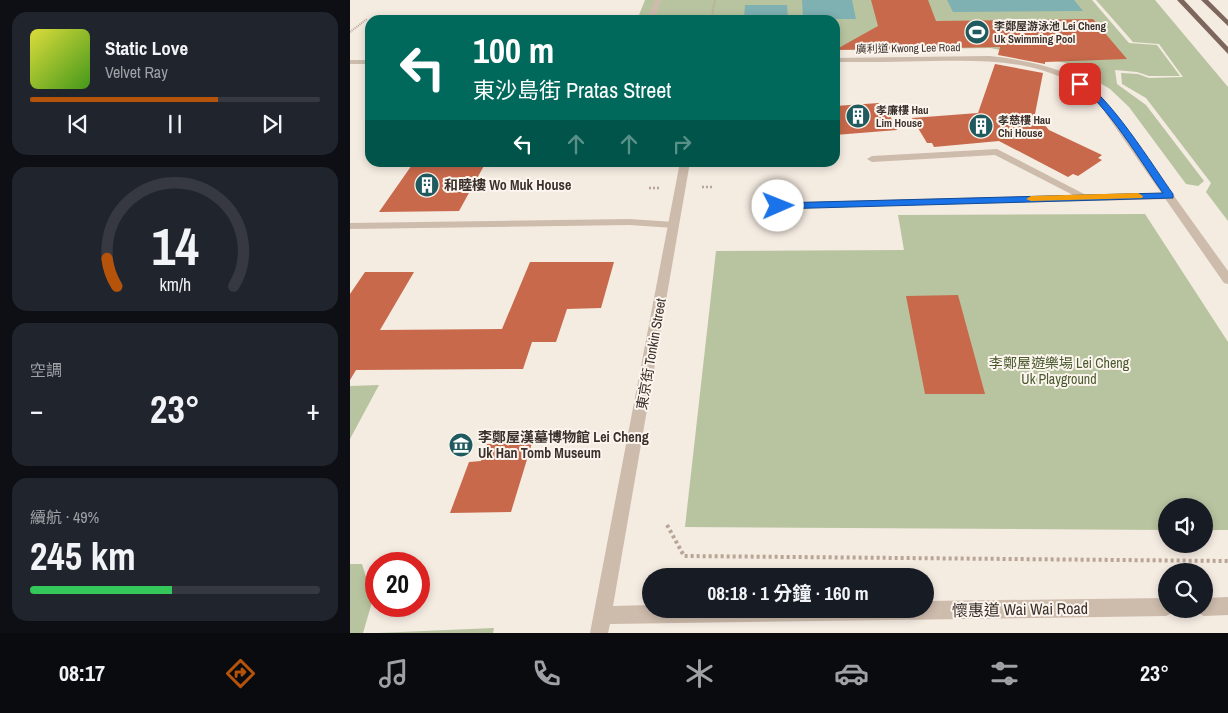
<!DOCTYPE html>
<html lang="zh-TW">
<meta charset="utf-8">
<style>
:root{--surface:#171b24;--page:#20242c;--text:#f1f3f6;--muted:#9ea1a6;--line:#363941;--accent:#b45309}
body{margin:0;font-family:"Archivo Narrow","Noto Sans TC",sans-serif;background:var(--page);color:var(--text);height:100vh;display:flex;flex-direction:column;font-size:19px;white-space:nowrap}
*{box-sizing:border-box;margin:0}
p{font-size:16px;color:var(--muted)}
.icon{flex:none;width:28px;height:28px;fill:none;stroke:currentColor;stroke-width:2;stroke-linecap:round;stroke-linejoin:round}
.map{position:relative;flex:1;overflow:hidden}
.side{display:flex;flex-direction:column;gap:12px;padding:12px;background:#0d0f14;width:350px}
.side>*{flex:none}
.banner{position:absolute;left:15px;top:15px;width:475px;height:152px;border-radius:15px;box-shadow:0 2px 8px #0003;background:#00695c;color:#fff;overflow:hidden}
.buttons{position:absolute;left:808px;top:498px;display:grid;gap:10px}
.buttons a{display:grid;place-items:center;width:55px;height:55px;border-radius:50%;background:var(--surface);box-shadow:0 2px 8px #0003;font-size:25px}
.speed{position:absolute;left:15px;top:552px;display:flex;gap:10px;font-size:25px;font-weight:700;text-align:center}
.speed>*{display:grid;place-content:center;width:65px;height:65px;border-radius:50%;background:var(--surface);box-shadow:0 2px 8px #0003;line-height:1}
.speed .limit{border:8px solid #d22;background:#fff;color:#111}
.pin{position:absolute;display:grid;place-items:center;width:42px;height:42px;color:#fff;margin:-21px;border-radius:10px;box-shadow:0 2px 8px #0006}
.me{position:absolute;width:55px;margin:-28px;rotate:89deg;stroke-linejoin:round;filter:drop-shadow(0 0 4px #0008)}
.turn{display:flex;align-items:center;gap:18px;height:105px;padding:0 25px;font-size:22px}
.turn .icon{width:65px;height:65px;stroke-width:2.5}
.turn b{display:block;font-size:35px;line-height:42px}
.lanes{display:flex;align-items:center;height:48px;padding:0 25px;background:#0003;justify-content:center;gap:25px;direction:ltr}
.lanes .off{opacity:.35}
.big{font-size:38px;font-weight:700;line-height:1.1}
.side .widget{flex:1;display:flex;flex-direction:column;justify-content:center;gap:8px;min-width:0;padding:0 18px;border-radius:15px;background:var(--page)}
.side .dial{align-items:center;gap:0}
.dial svg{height:130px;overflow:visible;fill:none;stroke:var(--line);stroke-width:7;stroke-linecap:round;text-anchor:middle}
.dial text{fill:var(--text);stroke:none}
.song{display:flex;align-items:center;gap:15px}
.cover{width:60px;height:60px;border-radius:8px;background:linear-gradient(135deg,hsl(60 70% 55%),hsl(100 70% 35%))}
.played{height:5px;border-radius:2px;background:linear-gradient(90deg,var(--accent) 65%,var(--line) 65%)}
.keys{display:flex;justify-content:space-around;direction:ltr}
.heat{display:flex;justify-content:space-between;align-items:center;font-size:28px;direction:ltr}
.charge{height:8px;border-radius:4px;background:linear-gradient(90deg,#34c759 49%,var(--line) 0)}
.trip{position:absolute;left:292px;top:568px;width:292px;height:50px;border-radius:25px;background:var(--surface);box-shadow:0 2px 8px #0003;font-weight:700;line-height:50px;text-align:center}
.menu{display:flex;height:80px;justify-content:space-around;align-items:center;background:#090b0e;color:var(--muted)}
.menu .icon{width:35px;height:35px}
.menu .current{color:var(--accent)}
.menu b{font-size:22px;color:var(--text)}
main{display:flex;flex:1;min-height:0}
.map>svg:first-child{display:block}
</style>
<main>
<section class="side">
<div class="widget">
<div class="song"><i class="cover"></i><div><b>Static Love</b><p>Velvet Ray</p></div></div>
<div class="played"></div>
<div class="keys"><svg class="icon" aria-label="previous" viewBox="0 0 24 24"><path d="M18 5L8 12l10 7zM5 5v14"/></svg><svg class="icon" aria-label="pause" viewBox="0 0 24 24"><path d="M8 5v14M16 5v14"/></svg><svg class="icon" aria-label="next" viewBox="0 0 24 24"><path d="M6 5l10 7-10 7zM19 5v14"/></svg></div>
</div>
<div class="widget dial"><svg viewBox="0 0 100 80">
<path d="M14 69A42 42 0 1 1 86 69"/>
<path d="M14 69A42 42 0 0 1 8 52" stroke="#b45309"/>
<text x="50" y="56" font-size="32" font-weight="700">14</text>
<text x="50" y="72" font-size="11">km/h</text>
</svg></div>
<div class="widget"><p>空調</p>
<div class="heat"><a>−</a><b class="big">23°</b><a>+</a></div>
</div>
<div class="widget"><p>續航 · 49%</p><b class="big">245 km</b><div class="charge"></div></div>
</section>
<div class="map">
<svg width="878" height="633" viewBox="0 0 878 633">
<rect width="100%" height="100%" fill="#f4ebe1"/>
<!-- green -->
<path fill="#b8c4a0" d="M 295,0 L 742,0 L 779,43 L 807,45 L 830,76 L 799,76 L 787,72 L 765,70 L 767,84 L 796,105 L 854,181 L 848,186 L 836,184 L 779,107 L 760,89 L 716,63 L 640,48 L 485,50 L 485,20 L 368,20 L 368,17 L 367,20 L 287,20 Z
M 746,0 L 805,0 L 878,87 L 878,221 L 856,192 L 861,183 L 796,98 L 772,84 L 771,73 L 788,74 L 799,78 L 833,77 L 809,44 L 783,42 Z
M 795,214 L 878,342 L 878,530 L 854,530 L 854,506 L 816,506 L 816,530 L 335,527 L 366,251 L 554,250 L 548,215 Z
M 29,385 L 0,439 L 0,386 Z
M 0,564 L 12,564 L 23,599 L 13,633 L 0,633 Z
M 144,628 L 143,633 L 27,633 Z"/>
<!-- water -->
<path fill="#7fb0b2" d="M 452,0 L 502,0 L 506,19 L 453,19 Z
M 597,0 L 724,0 L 733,11 L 603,12 Z
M 395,5 L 437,5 L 438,19 L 394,19 Z"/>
<!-- building -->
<path fill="#c8694b" d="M 521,0 L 578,0 L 586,21 L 743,19 L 777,59 L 695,62 L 695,64 L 648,55 L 650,47 L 485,50 L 528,26 Z
M 645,64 L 693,73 L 685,114 L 699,130 L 752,155 L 748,158 L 752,160 L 728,176 L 723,174 L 718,177 L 649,141 L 584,147 L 582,143 L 577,143 L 562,118 L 628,113 Z
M 529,103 L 530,106 L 535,106 L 547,130 L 485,135 L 485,106 Z
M 64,162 L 136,162 L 109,211 L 29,212 Z
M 180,262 L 264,262 L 251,308 L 217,309 L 206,342 L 182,342 L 173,369 L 6,370 L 0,380 L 0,294 L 15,272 L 64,272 L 30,330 L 152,329 Z
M 608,295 L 635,394 L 575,394 L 556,296 Z
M 182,443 L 161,512 L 100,513 L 119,462 L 131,461 L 137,444 Z"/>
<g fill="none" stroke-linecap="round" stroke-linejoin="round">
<!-- path-far2 -->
<path stroke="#b9a596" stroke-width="2" stroke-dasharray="1 1" stroke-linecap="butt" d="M 361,20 L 365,0
M 0,32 L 17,19"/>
<!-- path-far1 -->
<path stroke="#b9a596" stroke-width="2.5" stroke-dasharray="2 2" stroke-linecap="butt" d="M 352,187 L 363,187
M 299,188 L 309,188"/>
<!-- path -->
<path stroke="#b9a596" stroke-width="4" stroke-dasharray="3 3" stroke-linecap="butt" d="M 317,525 L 334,556 L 878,561"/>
<!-- service -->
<path fill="#cdbbac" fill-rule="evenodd" d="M 305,0 L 311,0 L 304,20 L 296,20 Z
M 647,149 L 736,195 L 820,193 L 825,196 L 820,199 L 409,209 L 404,206 L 409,203 L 723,195 L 645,155 L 522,162 L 517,159 L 522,156 Z
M 279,219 L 324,222 L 329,225 L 324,228 L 279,225 L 0,229 L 0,223 Z"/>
<!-- minor -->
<path fill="#cdbbac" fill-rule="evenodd" d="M 640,56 C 670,59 722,69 745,89 C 750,94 755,101 760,107 L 878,271 L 878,284 L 874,283 L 754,111 C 749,104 743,95 736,91 C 689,59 635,60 581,61 C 549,62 517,62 485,62 L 485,58 Z
M 0,60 L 20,60 L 20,64 L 0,64 Z
M 330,162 L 340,162 L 263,606 L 301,605 L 301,609 L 576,609 L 576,601 L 816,598 L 816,609 L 824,609 L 822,613 L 816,616 L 260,624 L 258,633 L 240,633 Z
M 878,597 L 878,615 L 854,616 L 848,613 L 846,609 L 854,609 L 854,598 Z"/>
<!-- primary -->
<path fill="#7d675c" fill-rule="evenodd" d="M 827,0 L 834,0 L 878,47 L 878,54 Z
M 851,0 L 858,0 L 878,20 L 878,26 Z"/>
</g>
<!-- route -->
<path fill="#1a73e8" stroke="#114b97" d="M 730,81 C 756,90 805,169 823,194 L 823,198 L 428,209 L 423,206 L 428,203 L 813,193 C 792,164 756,102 727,85 L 726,84 Z"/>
<!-- slow -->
<path fill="#f59e0b" d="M 788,193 L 793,196 L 792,198 L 681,201 L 676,199 L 681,196 Z"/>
<!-- icons -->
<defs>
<symbol id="stadium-disc" viewBox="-11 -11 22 22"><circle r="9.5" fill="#1f5a5e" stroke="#fbf5ee"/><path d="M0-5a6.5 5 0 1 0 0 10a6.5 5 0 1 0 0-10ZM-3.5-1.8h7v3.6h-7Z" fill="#fff"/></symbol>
<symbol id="building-disc" viewBox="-11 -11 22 22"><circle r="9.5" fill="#1f5a5e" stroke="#fbf5ee"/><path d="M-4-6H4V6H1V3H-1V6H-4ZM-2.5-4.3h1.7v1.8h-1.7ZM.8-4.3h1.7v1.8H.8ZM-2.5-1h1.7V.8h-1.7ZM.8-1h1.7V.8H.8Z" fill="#fff"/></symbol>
<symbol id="museum-disc" viewBox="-11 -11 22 22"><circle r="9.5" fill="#1f5a5e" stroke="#fbf5ee"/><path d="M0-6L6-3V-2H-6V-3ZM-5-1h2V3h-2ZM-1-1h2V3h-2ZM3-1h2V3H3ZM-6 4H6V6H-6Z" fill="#fff"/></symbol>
</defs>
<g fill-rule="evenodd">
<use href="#stadium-disc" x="613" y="18" width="28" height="28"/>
<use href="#building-disc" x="494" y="102" width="28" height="28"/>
<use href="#building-disc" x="617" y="112" width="28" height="28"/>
<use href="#building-disc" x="63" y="171" width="28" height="28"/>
<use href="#museum-disc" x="97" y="431" width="28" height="28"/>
</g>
<g text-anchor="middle" stroke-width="4" stroke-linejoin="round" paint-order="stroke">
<!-- far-poi labels -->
<g font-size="11" font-weight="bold" fill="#3b302b" stroke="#fbf5ee" text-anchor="start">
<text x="644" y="30">李鄭屋游泳池 Lei Cheng<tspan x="644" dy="13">Uk Swimming Pool</tspan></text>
<text x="526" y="114">孝廉樓 Hau<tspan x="526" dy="13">Lim House</tspan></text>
<text x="648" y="124">孝慈樓 Hau<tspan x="648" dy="13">Chi House</tspan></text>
</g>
<!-- far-street labels -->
<g font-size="11" fill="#3b302b" stroke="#fbf5ee">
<text transform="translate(558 48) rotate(-1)" y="4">廣利道 Kwong Lee Road</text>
</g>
<!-- poi labels -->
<g font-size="14" font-weight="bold" fill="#3b302b" stroke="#fbf5ee" text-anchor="start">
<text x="94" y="190">和睦樓 Wo Muk House</text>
<text x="128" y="442">李鄭屋漢墓博物館 Lei Cheng<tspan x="128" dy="16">Uk Han Tomb Museum</tspan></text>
</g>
<!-- street labels -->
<g font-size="14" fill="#3b302b" stroke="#fbf5ee">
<text transform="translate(301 354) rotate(-80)" y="5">東京街 Tonkin Street</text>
</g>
<!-- park labels -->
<g font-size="14" fill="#4a5a2e" stroke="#fbf5ee">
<text x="709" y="368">李鄭屋遊樂場 Lei Cheng<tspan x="709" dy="16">Uk Playground</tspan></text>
</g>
<!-- near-street labels -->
<g font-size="16" fill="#3b302b" stroke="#fbf5ee">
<text transform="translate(670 609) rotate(-1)" y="6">懷惠道 Wai Wai Road</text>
</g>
</g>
</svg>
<div class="buttons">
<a><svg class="icon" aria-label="sound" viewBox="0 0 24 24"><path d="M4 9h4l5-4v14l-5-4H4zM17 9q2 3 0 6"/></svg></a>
<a><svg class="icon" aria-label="search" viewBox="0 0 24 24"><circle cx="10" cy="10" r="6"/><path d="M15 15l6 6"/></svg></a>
</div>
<div class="speed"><div class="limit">20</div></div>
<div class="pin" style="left:730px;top:84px;background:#d93025"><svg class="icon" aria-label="arrive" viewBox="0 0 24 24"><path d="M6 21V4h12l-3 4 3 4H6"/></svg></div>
<svg class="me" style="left:428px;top:206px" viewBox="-20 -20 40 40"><circle r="19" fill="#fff"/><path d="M0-13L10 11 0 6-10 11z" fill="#1a73e8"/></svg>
<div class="trip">08:18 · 1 分鐘 · 160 m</div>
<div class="banner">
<div class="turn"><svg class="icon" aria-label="left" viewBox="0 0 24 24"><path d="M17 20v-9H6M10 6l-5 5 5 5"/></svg><div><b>100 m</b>東沙島街 Pratas Street</div></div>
<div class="lanes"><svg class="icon" aria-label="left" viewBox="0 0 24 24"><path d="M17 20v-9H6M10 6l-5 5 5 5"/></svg><svg class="icon off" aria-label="ahead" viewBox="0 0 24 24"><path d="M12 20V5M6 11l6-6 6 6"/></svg><svg class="icon off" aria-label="ahead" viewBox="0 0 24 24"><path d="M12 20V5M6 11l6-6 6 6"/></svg><svg class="icon off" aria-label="right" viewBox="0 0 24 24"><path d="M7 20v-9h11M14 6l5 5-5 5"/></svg></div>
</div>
</div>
</main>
<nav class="menu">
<b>08:17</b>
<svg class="icon current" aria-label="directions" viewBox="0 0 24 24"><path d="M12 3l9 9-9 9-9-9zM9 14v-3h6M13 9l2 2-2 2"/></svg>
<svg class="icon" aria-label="music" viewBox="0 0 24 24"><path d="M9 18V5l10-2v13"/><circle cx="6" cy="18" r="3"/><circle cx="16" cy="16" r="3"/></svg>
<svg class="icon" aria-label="phone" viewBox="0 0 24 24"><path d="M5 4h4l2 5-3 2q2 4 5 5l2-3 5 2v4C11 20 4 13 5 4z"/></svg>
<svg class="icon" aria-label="climate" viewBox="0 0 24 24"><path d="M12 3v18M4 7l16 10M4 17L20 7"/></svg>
<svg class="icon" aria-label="car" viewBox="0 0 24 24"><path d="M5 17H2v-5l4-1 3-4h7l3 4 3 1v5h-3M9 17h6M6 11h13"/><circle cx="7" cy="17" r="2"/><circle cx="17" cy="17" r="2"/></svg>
<svg class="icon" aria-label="filters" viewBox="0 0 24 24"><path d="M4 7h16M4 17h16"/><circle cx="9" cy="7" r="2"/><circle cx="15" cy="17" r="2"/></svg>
<b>23°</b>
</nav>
